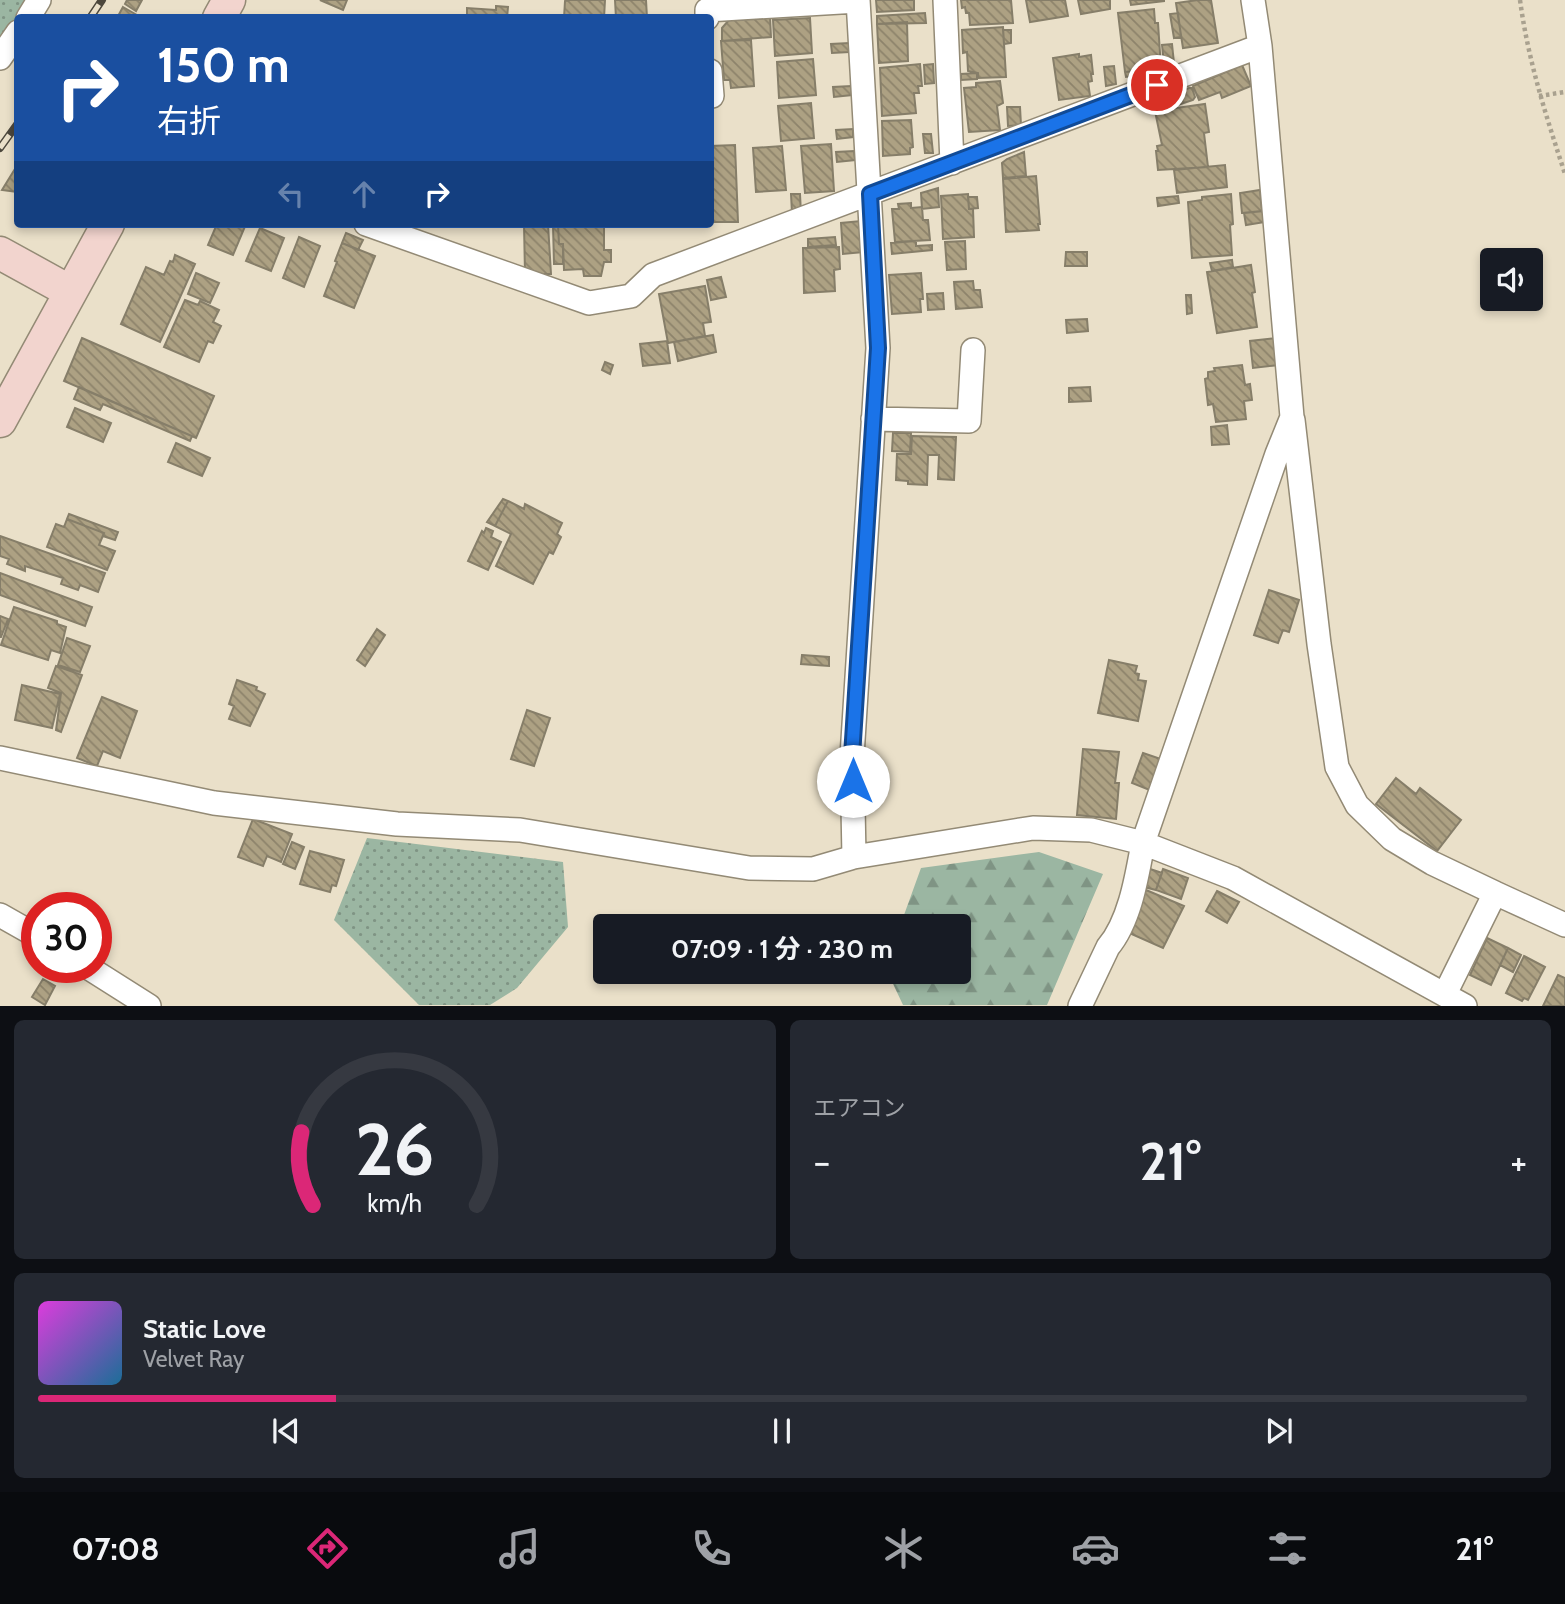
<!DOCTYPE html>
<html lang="ja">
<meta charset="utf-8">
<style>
:root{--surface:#171b24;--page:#242831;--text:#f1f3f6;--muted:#9ea1a6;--line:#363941;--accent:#db2777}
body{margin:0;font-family:Cabin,"Noto Sans JP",sans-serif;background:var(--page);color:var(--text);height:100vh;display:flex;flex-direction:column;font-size:26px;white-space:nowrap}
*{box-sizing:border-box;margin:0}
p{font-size:23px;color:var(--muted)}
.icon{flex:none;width:38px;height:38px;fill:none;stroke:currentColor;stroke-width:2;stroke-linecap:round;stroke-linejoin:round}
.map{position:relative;height:1006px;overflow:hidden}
.sheet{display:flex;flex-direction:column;gap:14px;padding:14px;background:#0d0f14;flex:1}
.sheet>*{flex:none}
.banner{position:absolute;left:14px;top:14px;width:700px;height:214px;border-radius:7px;box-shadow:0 4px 10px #0003;background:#1a4fa0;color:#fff;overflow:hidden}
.fabs{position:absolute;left:1480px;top:248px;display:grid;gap:14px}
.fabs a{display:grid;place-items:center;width:63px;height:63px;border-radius:7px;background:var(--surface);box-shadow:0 4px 10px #0003;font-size:35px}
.speed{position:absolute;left:21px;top:892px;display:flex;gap:14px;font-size:35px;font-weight:700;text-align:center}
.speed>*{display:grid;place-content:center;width:91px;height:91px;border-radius:50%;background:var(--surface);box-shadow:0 4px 10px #0003;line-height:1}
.speed .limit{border:10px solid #d22;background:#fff;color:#111}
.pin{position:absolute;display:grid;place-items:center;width:60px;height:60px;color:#fff;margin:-30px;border:4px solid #fff;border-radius:50%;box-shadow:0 2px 7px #0007}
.me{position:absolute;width:77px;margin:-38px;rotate:0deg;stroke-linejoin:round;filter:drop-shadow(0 0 5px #0008)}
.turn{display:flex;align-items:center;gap:24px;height:147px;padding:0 28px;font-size:32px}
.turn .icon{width:91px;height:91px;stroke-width:2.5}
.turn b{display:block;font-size:49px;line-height:60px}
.lanes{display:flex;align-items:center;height:66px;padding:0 28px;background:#0003;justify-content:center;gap:35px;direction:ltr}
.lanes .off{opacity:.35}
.big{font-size:52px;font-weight:700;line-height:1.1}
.sheet .card{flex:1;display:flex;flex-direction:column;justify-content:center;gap:10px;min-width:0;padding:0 24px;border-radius:10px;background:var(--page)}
.sheet .dial{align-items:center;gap:0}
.dial svg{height:182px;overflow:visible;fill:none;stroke:var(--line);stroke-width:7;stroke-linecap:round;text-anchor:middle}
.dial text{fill:var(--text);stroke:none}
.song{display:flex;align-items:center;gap:21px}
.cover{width:84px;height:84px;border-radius:10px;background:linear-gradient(135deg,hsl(300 70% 55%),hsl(200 70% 35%))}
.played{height:7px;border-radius:4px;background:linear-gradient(90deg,var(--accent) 20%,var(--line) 20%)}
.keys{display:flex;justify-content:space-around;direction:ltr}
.heat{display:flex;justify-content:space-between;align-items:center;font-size:38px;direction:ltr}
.sheet .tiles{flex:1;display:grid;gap:14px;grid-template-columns:1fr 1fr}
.card:last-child{grid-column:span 2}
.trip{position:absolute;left:593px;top:914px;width:378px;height:70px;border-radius:7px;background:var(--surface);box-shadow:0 4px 10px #0003;font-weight:700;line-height:70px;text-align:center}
.tab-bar{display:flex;height:112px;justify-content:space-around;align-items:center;background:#090b0e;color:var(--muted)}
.tab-bar .icon{width:49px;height:49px}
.tab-bar .selected{color:var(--accent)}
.tab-bar b{font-size:32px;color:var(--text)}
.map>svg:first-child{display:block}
</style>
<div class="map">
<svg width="1565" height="1006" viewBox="0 0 1565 1006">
<defs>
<pattern id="grass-dots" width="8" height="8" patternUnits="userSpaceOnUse" patternTransform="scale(1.75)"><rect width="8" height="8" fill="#9bb6a2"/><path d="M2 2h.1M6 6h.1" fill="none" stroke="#7f9484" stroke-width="1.8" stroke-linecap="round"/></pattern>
<pattern id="forest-firs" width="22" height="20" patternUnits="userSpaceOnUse" patternTransform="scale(1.75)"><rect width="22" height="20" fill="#9bb6a2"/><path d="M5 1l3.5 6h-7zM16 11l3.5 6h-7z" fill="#7f9484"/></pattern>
<pattern id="building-back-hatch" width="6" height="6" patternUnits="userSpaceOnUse" patternTransform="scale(1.75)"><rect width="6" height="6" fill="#ada183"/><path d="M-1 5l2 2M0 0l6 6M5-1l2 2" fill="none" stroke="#8d836b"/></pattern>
</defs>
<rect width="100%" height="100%" fill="#eae0c9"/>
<!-- grass -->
<path fill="url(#grass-dots)" d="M 0,0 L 29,0 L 0,42 Z
M 367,838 L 563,862 L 568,927 L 517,988 L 490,1005 L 419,1005 L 334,920 Z"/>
<!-- forest -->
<path fill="url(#forest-firs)" d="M 1039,852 L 1103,874 L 1047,1005 L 903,1005 L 887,971 L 959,971 L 959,926 L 900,926 L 921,868 Z"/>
<!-- building -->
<path fill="url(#building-back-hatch)" stroke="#867e69" stroke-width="2" d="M 127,0 L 142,0 L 136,11 L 125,4 Z
M 320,0 L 347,0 L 343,10 Z
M 570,0 L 605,0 L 604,18 L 564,18 L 565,1 Z
M 615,0 L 646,0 L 647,18 L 616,18 Z
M 876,0 L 914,0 L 914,10 L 877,12 Z
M 961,0 L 1011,0 L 1013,23 L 970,25 L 969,13 L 966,13 L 965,7 L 962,8 Z
M 1026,0 L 1065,0 L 1068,16 L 1030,22 Z
M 1078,0 L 1110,0 L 1110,9 L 1081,14 Z
M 1130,0 L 1164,0 L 1164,1 L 1131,5 Z
M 1198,0 L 1211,0 L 1218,43 L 1183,48 L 1176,3 Z
M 496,6 L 508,7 L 507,18 L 467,18 L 467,8 L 496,10 Z
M 123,7 L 142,18 L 117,18 Z
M 1154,9 L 1155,23 L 1158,23 L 1161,68 L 1125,72 L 1118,13 Z
M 925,13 L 926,23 L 877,24 L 877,16 Z
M 1178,13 L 1181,37 L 1174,38 L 1170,14 Z
M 770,17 L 771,37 L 722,41 L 722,28 L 729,20 Z
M 810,18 L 812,53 L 775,56 L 773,20 Z
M 907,22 L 908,61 L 879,63 L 877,24 Z
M 1003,27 L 1006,77 L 978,78 L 978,73 L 968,71 L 967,52 L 963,53 L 962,30 Z
M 1003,30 L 1011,30 L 1011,43 L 1004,44 Z
M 751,40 L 754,86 L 731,88 L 730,80 L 724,80 L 721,41 Z
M 849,43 L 849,52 L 832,53 L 831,44 Z
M 1172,44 L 1174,63 L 1164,64 L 1162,45 Z
M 1079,54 L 1079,57 L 1091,55 L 1093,74 L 1091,74 L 1092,81 L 1088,82 L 1090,96 L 1059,100 L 1053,58 Z
M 813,59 L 816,95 L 779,98 L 777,62 Z
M 920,64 L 922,86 L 918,86 L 919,93 L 914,93 L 916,113 L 882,116 L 880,68 Z
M 933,64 L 934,83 L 925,84 L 924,65 Z
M 1242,65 L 1251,86 L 1222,98 L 1220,92 L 1199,100 L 1193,86 Z
M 1114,66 L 1116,84 L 1106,86 L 1104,67 Z
M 1146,70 L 1147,74 L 1126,77 L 1125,72 Z
M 977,73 L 977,79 L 961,80 L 961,74 Z
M 1000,81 L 1003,103 L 997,106 L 1000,130 L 969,132 L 964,88 L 976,87 L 976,83 Z
M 851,86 L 852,95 L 834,97 L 833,87 Z
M 1189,88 L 1192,88 L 1195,97 L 1193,100 L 1166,109 L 1162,99 Z
M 811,103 L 814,138 L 781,141 L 778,106 Z
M 1205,104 L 1209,132 L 1204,133 L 1208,167 L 1158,170 L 1156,151 L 1158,151 L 1157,146 L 1162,145 L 1155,111 Z
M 1007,107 L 1020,107 L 1021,125 L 1008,126 Z
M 911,120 L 913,147 L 910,148 L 910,154 L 883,156 L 882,121 Z
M 853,129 L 853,137 L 837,139 L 836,130 Z
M 923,134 L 931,134 L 933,153 L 925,153 Z
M 831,144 L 834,191 L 805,193 L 801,146 Z
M 735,145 L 738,222 L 710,222 L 710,146 Z
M 782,146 L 786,190 L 756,192 L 753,148 Z
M 854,151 L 855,160 L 837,162 L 836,152 Z
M 1024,152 L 1026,176 L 1003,178 L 1002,163 L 1007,159 Z
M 18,164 L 18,192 L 2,190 Z
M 1225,165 L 1227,187 L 1177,193 L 1174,170 Z
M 1036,176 L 1040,224 L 1038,224 L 1039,230 L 1006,232 L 1003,179 Z
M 938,188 L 939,207 L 922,209 L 921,193 Z
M 1260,190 L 1262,211 L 1242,213 L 1240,193 Z
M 791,194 L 800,194 L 801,213 L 792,213 Z
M 968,194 L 969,209 L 973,209 L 974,237 L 943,239 L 941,196 Z
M 1231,194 L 1233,224 L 1230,225 L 1232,255 L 1192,258 L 1188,202 L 1202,200 L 1202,197 Z
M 1178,196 L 1179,203 L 1158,206 L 1157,198 Z
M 968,197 L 977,197 L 978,208 L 969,209 Z
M 911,203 L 911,208 L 922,207 L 923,220 L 928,220 L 930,240 L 895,242 L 892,209 L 899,209 L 898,204 Z
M 1264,211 L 1265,222 L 1246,225 L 1244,213 Z
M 861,221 L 863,252 L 843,254 L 841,223 Z
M 217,224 L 246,224 L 233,255 L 208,245 Z
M 524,224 L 548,224 L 551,274 L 525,274 Z
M 604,224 L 604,250 L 611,250 L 611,262 L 604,262 L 601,276 L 584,276 L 583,269 L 564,270 L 563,244 L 559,244 L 558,225 Z
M 553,225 L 558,225 L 559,244 L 563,244 L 563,264 L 554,264 Z
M 260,228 L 284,238 L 271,271 L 246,261 Z
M 346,233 L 363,240 L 358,250 L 342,243 Z
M 299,237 L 320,246 L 304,287 L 283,278 Z
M 835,237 L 836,245 L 808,247 L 808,239 Z
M 916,241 L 916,246 L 932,245 L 932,250 L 892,254 L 891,243 Z
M 965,241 L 966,269 L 947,270 L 945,242 Z
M 342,243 L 375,256 L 354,308 L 324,296 L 337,262 L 335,261 Z
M 839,247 L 840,269 L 834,270 L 835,291 L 804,293 L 803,248 Z
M 1066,252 L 1087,252 L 1087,266 L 1065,266 Z
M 175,255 L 195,264 L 160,342 L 121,324 L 146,267 L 164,275 L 170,261 L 173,262 Z
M 1232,260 L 1233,267 L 1212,271 L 1210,263 Z
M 1251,265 L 1255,292 L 1252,293 L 1257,327 L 1217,333 L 1207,272 Z
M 196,273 L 219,283 L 210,303 L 188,294 Z
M 921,273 L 923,299 L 920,299 L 921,312 L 892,314 L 889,275 Z
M 721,277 L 726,297 L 711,300 L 707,280 Z
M 973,281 L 974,290 L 980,290 L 982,307 L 956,309 L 954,282 Z
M 705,286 L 711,322 L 703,323 L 705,336 L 668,343 L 659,294 Z
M 943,293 L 944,309 L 928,310 L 927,294 Z
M 1186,295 L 1191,295 L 1192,313 L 1187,314 Z
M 185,300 L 198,305 L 200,301 L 219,310 L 213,322 L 221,326 L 213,343 L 208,341 L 199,362 L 164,347 Z
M 1087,319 L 1088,331 L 1067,333 L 1066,320 Z
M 713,335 L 716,352 L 678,361 L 674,342 Z
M 82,338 L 214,396 L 196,438 L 64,381 Z
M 1276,338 L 1279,365 L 1253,368 L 1250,341 Z
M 667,341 L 670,363 L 643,366 L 640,344 Z
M 605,362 L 613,365 L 610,374 L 602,370 Z
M 1242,365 L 1245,385 L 1250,384 L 1252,400 L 1244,401 L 1246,419 L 1216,422 L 1213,404 L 1208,405 L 1205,379 L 1208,378 L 1208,372 L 1215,371 L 1214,368 Z
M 79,387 L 192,436 L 190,441 L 103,404 L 100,410 L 74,399 Z
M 1090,387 L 1091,401 L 1069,402 L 1069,388 Z
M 75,408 L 111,423 L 103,442 L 67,427 Z
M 1227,425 L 1229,444 L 1212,445 L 1211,427 Z
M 893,433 L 911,433 L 910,452 L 892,451 Z
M 912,436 L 956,437 L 954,480 L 938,479 L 939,455 L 928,455 L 927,485 L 908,484 L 908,481 L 896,480 L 897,454 L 911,454 Z
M 176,443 L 210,458 L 202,476 L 168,462 Z
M 503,499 L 508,501 L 495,526 L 487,522 Z
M 508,501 L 524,509 L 525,504 L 562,523 L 557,534 L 561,537 L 553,554 L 549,552 L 533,584 L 496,566 L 511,534 L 495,526 Z
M 69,514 L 118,532 L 115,540 L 103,536 L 104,533 L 67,519 Z
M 67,519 L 104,533 L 99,545 L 115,551 L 107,570 L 47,547 L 56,524 L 64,527 Z
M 486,528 L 493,531 L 491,537 L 501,542 L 488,570 L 468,561 L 482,531 L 484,533 Z
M 0,536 L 105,573 L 98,592 L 80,585 L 78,590 L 61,584 L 63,578 L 25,566 L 25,571 L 7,564 L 9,559 L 0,556 Z
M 0,573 L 92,607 L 85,626 L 0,595 Z
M 1269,590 L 1299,600 L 1289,632 L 1283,630 L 1278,643 L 1254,635 Z
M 14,607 L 57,621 L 57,624 L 66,627 L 60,653 L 51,650 L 48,660 L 1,645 Z
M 0,616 L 8,619 L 1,637 L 0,637 Z
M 377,629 L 385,635 L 365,666 L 357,660 Z
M 67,638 L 90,646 L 80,672 L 58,665 Z
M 802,655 L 829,657 L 829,666 L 801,664 Z
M 1109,660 L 1137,666 L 1135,673 L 1139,674 L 1138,680 L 1146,681 L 1138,721 L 1098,713 Z
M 56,666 L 82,675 L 61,732 L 56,730 L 61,693 L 48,688 Z
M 237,680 L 257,687 L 256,690 L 265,694 L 250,726 L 229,719 L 234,706 L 229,704 Z
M 22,685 L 60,694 L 52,728 L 15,720 Z
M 102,697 L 137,711 L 120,758 L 103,751 L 97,766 L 77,758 Z
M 527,710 L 550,718 L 534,766 L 511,759 Z
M 1083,749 L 1119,752 L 1115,783 L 1119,783 L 1116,819 L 1077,815 Z
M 1143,753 L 1164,760 L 1152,791 L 1132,783 Z
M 1396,778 L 1416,794 L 1420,788 L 1461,820 L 1437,851 L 1376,804 Z
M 253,819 L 292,834 L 281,862 L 267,856 L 263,866 L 238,857 Z
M 292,842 L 304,847 L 295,869 L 283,864 Z
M 310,851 L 344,860 L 336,886 L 332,885 L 330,892 L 300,884 Z
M 1150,869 L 1162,873 L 1156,890 L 1144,887 Z
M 1163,869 L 1188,878 L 1181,899 L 1156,890 Z
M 1146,890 L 1184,906 L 1163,948 L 1127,932 Z
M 1217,891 L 1239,902 L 1227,923 L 1206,911 Z
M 1487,938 L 1508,948 L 1491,985 L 1470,975 Z
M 1508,948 L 1521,955 L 1513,972 L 1500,965 Z
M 1524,956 L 1545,967 L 1528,1000 L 1524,998 L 1522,1001 L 1506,993 Z
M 1558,975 L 1565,978 L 1565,1006 L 1543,1006 Z
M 43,979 L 55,986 L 45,1005 L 32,997 Z"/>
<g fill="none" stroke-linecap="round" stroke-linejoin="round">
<defs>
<path id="street" d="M 945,0 L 952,163
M 28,18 L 39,0
M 707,18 L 707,10 L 858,1
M 0,58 L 18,32
M 710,71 L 712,96
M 366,224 L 589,303 L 631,296 L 653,275 L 1260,46
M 873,419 L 969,421 L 973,350
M 1293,420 L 1319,644 L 1337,767 L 1357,805 L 1392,839 L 1432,863 L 1495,893
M 0,758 L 214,803 L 397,824 L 520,830 L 749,868 L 813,869 L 854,857 L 1033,828 L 1091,830 L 1143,843 L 1233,878 L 1465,1006
M 854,857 L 852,756 L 878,348 L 858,0
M 0,915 L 37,936
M 89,968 L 149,1006
M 1445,994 L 1495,893 L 1565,925
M 1080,1006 L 1108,947 C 1130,921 1137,876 1143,843 L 1277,454 L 1292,417 L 1260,46 L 1253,0"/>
<path id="secondary" d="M 219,18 L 229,0
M 0,253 L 69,291
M 0,421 L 108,224"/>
</defs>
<!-- street casing -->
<use href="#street" stroke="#938a75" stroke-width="26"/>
<!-- secondary casing -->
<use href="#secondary" stroke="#938a75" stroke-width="35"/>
<!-- path -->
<path stroke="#a9a18f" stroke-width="4.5" stroke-dasharray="3.5 3.5" stroke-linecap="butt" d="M 1520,0 C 1528,60 1546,116 1565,174
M 1539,96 L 1565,92"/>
<!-- street -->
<use href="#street" stroke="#fff" stroke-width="23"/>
<!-- secondary -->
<use href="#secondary" stroke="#f2d4ce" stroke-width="32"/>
<defs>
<path id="rail" d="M 90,18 L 102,0
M 0,148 L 18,123"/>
</defs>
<!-- rail casing -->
<use href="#rail" stroke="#4c473c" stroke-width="8"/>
<!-- rail -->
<use href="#rail" stroke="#eae0c9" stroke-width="5" stroke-dasharray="16" stroke-linecap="butt"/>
</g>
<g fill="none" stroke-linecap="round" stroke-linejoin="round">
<defs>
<path id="route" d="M 853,781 L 852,756 L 878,348 L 870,194 L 1157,85"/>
</defs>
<!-- route casing -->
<use href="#route" stroke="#114b97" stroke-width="18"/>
<!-- route -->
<use href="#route" stroke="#1a73e8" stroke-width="12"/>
</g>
</svg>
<div class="fabs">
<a><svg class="icon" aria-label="sound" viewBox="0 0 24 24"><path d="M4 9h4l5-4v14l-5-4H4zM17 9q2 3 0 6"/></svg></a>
</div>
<div class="speed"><div class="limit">30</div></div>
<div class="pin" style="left:1157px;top:85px;background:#d93025"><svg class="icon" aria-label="arrive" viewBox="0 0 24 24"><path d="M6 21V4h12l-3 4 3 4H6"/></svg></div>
<svg class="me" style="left:853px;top:781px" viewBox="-20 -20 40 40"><circle r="19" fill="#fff"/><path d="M0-13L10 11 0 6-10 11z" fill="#1a73e8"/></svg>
<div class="trip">07:09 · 1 分 · 230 m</div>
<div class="banner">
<div class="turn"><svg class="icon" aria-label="right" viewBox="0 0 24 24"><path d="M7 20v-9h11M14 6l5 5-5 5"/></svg><div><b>150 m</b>右折</div></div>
<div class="lanes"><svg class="icon off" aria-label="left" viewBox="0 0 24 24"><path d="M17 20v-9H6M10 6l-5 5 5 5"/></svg><svg class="icon off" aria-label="ahead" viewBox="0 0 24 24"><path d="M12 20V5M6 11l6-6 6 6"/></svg><svg class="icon" aria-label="right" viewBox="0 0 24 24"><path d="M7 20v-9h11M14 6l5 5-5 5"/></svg></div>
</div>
</div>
<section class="sheet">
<div class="tiles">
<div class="card dial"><svg viewBox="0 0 100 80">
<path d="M14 69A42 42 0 1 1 86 69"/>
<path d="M14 69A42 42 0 0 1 9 37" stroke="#db2777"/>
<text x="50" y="56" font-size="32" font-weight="700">26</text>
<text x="50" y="72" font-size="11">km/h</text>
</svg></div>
<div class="card"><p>エアコン</p>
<div class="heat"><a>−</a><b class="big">21°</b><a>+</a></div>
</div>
<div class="card">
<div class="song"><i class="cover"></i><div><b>Static Love</b><p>Velvet Ray</p></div></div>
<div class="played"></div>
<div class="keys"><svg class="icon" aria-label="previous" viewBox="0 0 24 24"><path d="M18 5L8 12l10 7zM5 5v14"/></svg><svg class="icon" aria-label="pause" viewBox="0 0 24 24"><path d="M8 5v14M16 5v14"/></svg><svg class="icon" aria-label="next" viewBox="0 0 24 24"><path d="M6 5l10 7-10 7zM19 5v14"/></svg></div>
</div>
</div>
</section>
<nav class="tab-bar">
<b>07:08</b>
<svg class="icon selected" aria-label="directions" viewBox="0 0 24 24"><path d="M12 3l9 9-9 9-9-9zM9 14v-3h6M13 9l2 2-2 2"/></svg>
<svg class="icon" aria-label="music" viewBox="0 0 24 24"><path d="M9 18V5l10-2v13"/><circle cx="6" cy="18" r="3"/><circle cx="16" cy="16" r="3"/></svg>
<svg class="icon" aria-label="phone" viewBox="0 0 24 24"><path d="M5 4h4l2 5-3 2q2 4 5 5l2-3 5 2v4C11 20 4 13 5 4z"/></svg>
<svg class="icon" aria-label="climate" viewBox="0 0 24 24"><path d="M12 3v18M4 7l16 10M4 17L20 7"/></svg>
<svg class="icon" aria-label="car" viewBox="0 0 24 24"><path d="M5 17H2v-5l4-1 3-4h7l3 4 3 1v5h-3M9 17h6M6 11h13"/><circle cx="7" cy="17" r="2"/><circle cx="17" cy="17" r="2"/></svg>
<svg class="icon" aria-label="filters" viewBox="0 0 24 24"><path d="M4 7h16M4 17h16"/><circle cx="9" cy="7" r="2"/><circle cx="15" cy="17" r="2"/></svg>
<b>21°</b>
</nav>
